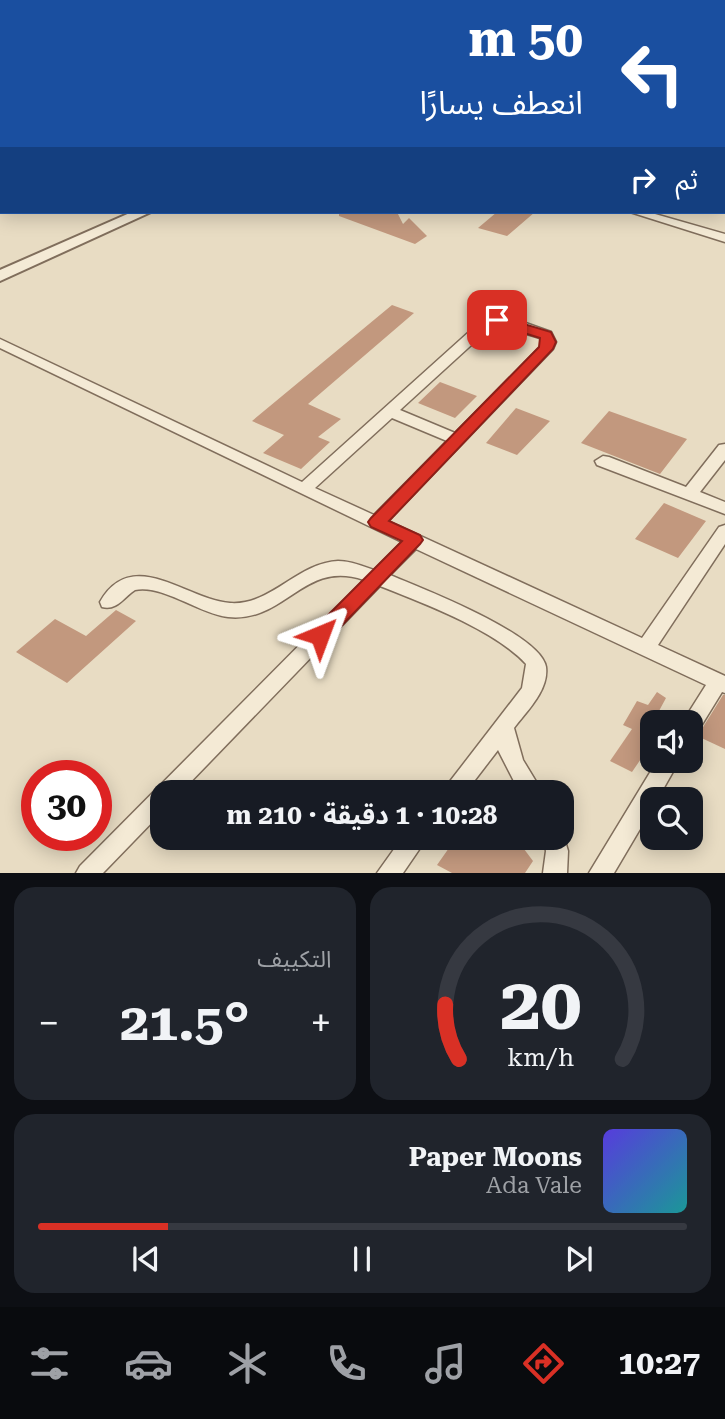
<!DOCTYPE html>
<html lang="ar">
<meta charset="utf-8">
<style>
:root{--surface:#171b24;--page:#20242c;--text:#f1f3f6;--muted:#9ea1a6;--line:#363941;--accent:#d93025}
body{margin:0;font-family:"Roboto Serif","Noto Sans Arabic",serif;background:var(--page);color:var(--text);direction:rtl;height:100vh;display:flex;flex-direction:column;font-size:26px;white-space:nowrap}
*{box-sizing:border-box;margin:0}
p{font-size:23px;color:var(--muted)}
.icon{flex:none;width:38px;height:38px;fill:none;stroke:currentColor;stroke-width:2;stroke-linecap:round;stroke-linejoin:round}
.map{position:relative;height:873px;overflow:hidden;direction:ltr}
.drawer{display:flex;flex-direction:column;gap:14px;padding:14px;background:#0d0f14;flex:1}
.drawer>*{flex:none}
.top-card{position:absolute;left:0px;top:0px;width:726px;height:214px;box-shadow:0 4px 18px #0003;direction:rtl;background:#1a4fa0;color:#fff;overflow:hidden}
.controls{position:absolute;left:640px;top:710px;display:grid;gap:14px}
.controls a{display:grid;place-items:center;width:63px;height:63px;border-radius:14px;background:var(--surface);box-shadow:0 4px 18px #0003;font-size:35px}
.speed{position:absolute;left:21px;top:760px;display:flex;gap:14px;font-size:35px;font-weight:700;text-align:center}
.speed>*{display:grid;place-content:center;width:91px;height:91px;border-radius:50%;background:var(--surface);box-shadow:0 4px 18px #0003;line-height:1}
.speed .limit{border:10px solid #d22;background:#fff;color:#111}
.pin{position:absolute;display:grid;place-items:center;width:60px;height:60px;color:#fff;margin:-30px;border-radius:14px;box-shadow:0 4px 10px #0006}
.me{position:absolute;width:77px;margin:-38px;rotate:44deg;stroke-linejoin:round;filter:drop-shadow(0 0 5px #0008)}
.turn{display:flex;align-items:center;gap:24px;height:147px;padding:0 28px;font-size:32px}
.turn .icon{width:91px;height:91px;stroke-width:2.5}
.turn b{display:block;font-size:49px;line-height:60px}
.then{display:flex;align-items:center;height:66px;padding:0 28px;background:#0003;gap:14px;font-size:26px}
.big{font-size:52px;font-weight:700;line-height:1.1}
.drawer .tile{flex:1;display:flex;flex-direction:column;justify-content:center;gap:10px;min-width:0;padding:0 24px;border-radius:21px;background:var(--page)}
.drawer .dial{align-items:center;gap:0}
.dial svg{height:182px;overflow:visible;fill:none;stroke:var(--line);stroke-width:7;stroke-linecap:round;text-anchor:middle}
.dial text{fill:var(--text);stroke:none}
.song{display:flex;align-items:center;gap:21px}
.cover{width:84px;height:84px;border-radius:10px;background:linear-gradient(135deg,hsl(250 70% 55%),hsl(180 70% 35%))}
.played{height:7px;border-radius:4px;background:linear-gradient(90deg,var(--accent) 20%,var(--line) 20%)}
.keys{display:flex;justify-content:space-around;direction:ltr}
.heat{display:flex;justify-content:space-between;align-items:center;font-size:38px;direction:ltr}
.drawer .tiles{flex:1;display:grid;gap:14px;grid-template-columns:1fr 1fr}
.tile:last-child{grid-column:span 2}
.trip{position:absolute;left:150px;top:780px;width:424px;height:70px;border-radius:21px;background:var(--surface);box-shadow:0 4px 18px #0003;font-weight:700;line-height:70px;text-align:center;direction:rtl}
.tab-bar{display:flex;height:112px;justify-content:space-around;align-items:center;background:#090b0e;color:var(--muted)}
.tab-bar .icon{width:49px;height:49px}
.tab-bar .active{color:var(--accent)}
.tab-bar b{font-size:32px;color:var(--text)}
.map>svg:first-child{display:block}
</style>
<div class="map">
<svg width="725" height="873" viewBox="0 0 725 873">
<rect width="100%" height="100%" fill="#e8dcc3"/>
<!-- building -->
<path fill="#c2987e" d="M 339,212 L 397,212 L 403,224 L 409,218 L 427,236 L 415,244 L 339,216 Z
M 497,212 L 535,212 L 507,236 L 478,228 Z
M 392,305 L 414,313 L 308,404 L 341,419 L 318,437 L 330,442 L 301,469 L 263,453 L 284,435 L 252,421 Z
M 440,382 L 477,396 L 455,418 L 418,403 Z
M 516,408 L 550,421 L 517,455 L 486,443 Z
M 609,411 L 687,439 L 660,474 L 581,443 Z
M 664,503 L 706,521 L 678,558 L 635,539 Z
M 116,610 L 136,621 L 67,683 L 16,652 L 55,619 L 86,636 Z
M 657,692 L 666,698 L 640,746 L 647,750 L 632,772 L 610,761 L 632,729 L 623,725 L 637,701 L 648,705 Z
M 723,695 L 725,695 L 725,749 L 695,735 L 700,732 Z
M 456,838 L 508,838 L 521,845 L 533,861 L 525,873 L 452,873 L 437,865 Z"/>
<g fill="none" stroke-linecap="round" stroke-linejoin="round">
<defs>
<path id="minor" d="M 687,0 L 701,0 L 703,2 L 688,2 Z
M 724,45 L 725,45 L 725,51 L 724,51 Z
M 724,84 L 725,84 L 725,90 L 724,90 Z
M 724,130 L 725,130 L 725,136 L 724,136 Z
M 724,176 L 725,176 L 725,182 L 724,182 Z
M 630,212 L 648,212 L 725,234 L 725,242 Z
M 500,318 L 520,321 L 551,332 L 556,342 L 553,349 L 388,521 L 642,638 L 719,527 L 725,525 L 725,544 L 658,645 L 725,676 L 725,693 L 722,692 L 698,731 L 691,733 L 691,723 L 682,723 L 706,685 L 416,549 L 390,575 C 421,588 541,634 546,667 C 549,690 527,711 514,728 L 523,760 L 543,793 L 520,793 L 498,750 L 465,793 L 441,793 L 522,688 L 526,664 C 495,630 423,603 380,586 L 180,793 L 163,793 L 163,811 L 103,873 L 76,873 L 80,866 L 364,580 C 303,559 286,623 228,617 C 200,614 162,584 135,590 C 124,597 117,611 102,607 L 100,602 C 132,545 187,600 230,603 C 271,606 297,563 338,561 C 350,561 363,566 374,570 L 402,542 L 0,348 L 0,339 L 302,482 L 480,322 ZM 500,326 L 540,338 L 542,342 L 540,347 L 455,433 L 400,410 L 490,328 ZM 392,418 L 447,441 L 374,515 L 315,488 Z
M 725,444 L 725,460 L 700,492 L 725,502 L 725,514 L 597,465 L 595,461 L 603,456 L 609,457 L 686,487 L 719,445 Z
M 657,761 L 679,761 L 657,800 L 653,800 L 653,807 L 614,873 L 589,873 Z
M 562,831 L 568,851 L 567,873 L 543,873 L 546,851 L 543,838 L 562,838 Z
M 402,838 L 427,838 L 403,873 L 377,873 Z"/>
<path id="tertiary" d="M 440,0 L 453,0 L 439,2 Z
M 132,212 L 151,212 L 0,281 L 0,270 Z"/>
</defs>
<!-- minor casing -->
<use href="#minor" stroke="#806e5c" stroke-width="3"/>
<!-- tertiary casing -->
<use href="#tertiary" stroke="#806e5c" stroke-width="4"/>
<!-- minor -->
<use href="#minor" fill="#f4ead5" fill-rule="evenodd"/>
<!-- tertiary -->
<use href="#tertiary" fill="#f4ead5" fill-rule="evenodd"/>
</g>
<!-- route -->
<path fill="#d93025" stroke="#8d1f18" stroke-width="2" d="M 497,316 L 551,332 L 556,342 L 553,349 L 389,521 L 420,535 L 423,540 L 420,544 L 327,641 L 313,641 L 311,635 L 313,630 L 402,541 L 371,527 L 368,522 L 371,518 L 539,347 L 540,338 L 492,323 L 492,317 Z"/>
</svg>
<div class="controls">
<a><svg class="icon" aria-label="sound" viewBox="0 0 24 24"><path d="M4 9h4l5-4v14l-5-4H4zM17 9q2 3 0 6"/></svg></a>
<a><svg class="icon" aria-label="search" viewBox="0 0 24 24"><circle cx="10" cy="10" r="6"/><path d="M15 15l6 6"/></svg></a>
</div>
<div class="speed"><div class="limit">30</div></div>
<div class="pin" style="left:497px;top:320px;background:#d93025"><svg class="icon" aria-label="arrive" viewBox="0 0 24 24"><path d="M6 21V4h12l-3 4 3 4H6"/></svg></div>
<svg class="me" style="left:320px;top:635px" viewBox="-20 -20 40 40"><path d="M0-17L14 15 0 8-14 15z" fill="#d93025" stroke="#fff" stroke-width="4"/></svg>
<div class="trip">10:28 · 1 دقيقة · 210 m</div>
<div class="top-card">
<div class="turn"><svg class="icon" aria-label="left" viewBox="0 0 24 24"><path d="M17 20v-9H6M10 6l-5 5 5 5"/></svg><div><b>50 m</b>انعطف يسارًا</div></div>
<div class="then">ثم<svg class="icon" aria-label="right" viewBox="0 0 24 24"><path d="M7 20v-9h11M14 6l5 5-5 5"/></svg></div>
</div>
</div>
<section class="drawer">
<div class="tiles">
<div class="tile dial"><svg viewBox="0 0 100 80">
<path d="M14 69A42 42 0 1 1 86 69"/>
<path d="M14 69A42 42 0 0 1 8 45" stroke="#d93025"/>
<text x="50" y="56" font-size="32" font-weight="700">20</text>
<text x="50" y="72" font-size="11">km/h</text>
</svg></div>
<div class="tile"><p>التكييف</p>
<div class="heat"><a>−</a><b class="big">21.5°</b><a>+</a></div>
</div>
<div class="tile">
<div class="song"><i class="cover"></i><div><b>Paper Moons</b><p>Ada Vale</p></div></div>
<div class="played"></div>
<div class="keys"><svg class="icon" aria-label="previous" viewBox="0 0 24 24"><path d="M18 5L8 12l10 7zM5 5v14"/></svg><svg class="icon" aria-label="pause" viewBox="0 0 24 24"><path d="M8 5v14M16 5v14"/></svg><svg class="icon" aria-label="next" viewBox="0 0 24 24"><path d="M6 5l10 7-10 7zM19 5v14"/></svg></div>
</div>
</div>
</section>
<nav class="tab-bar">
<b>10:27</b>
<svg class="icon active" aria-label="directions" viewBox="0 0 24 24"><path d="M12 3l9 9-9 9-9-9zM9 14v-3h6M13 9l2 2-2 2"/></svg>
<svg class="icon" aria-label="music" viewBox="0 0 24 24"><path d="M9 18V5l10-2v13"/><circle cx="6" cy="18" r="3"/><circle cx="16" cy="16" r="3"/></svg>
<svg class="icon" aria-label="phone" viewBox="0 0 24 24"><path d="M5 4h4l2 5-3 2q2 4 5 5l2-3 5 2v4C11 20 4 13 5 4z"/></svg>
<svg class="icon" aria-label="climate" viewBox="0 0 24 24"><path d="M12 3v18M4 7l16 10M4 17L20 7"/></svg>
<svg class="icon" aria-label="car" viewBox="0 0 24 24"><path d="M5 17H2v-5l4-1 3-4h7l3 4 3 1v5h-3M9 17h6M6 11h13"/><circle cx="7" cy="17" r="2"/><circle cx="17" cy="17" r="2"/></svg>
<svg class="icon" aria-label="filters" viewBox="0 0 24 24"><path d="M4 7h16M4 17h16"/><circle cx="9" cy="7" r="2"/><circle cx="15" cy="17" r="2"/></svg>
</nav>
